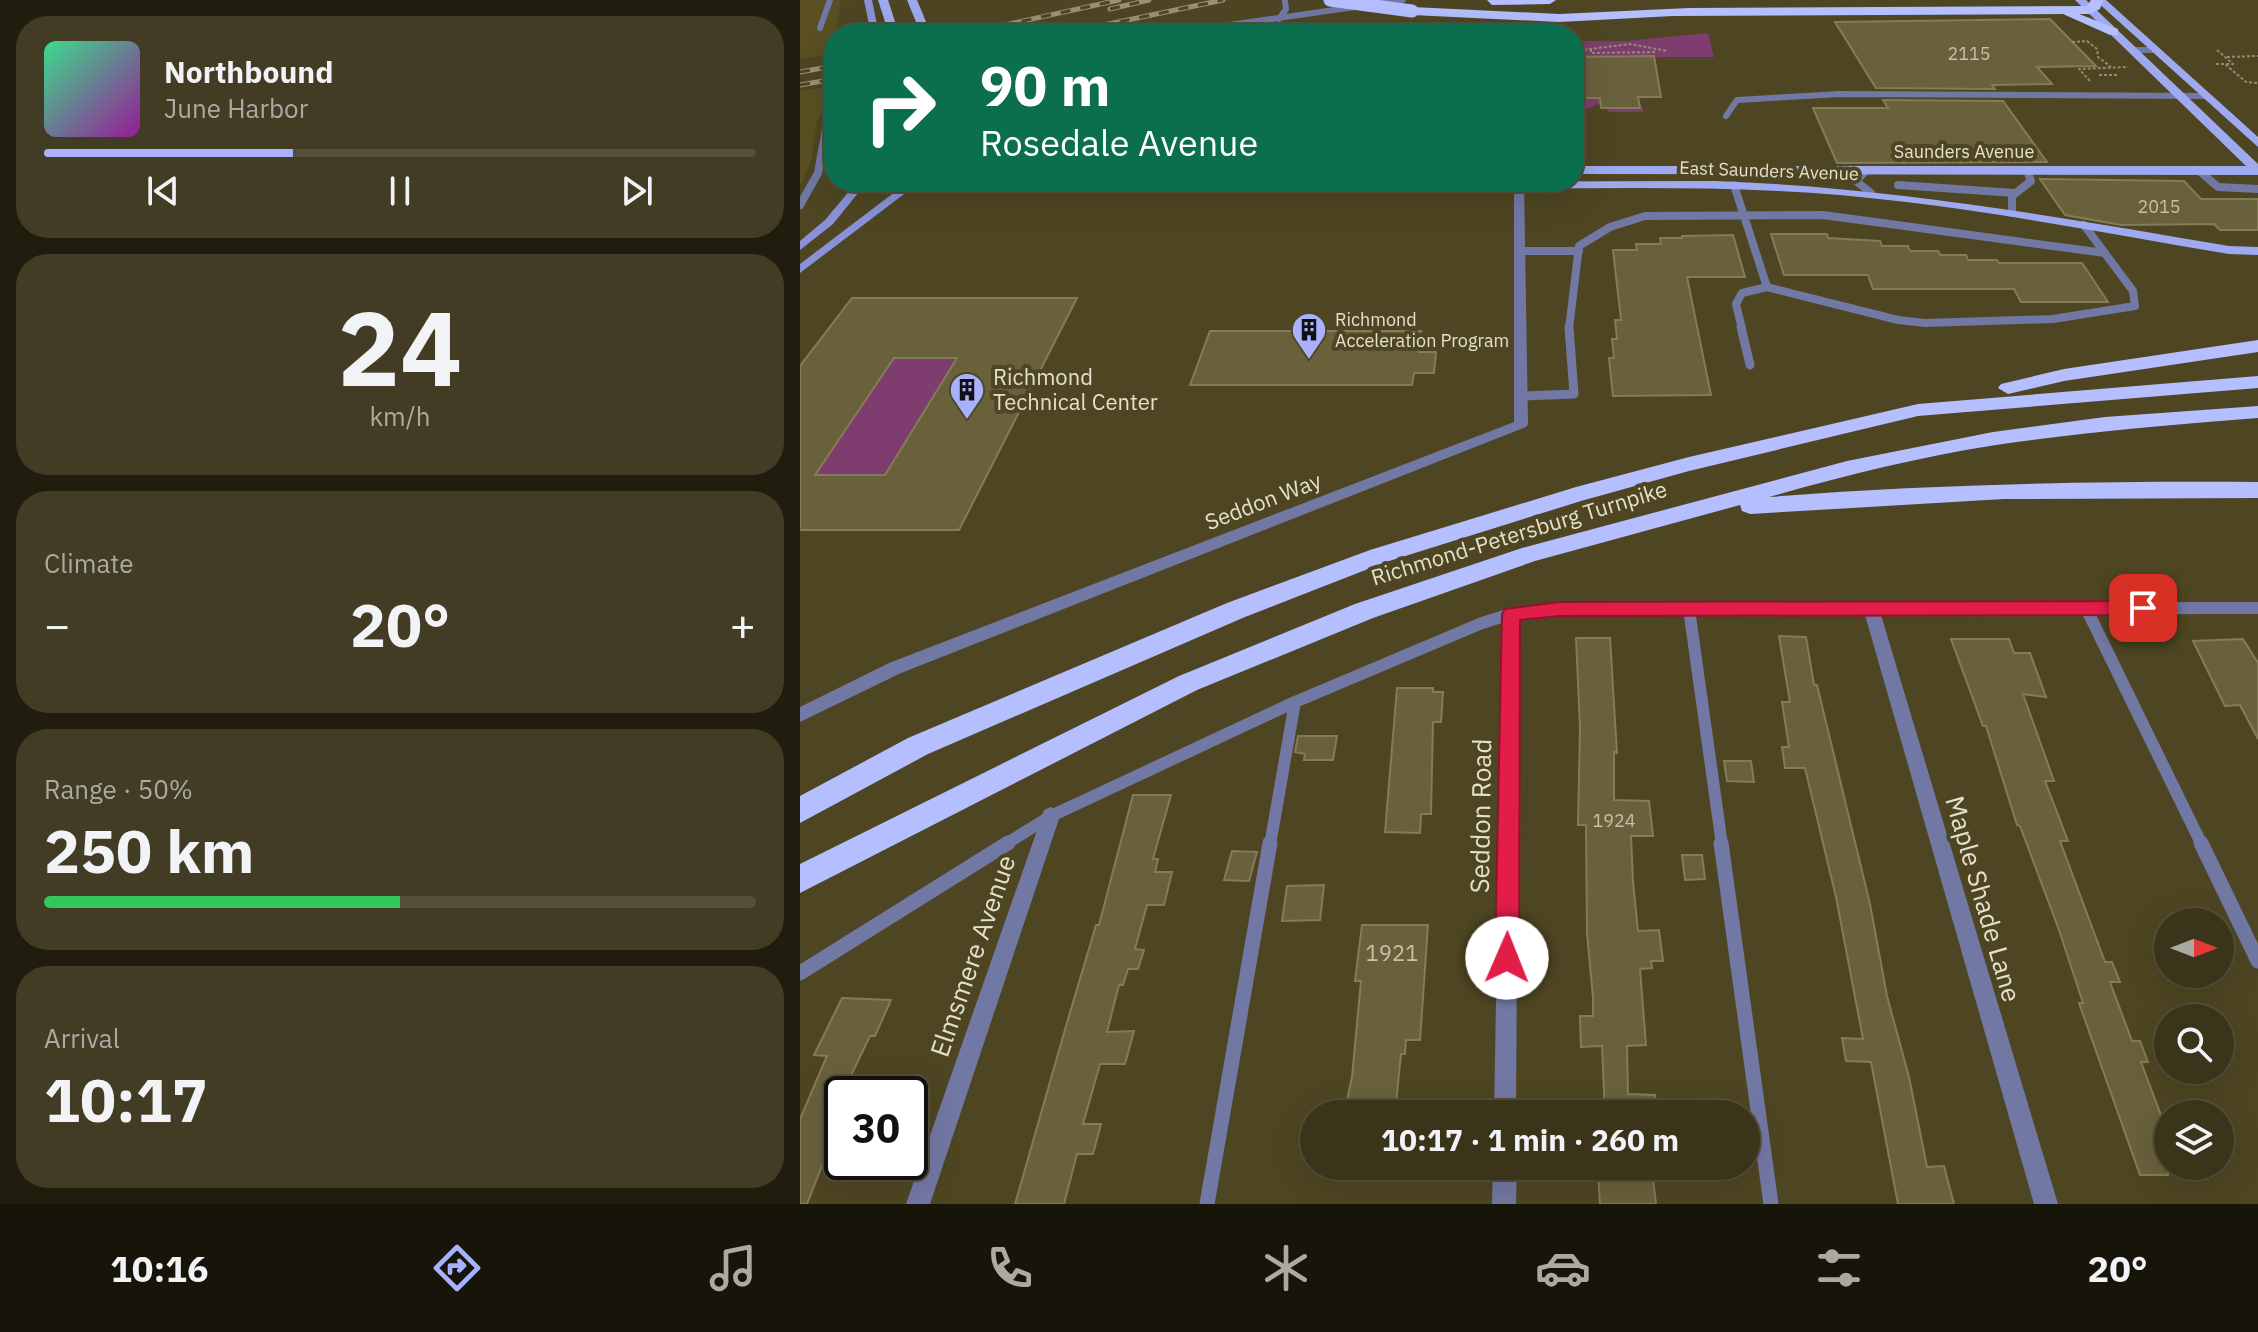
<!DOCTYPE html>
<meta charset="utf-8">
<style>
:root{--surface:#3a341a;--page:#413c23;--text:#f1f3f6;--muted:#abaaa2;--line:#544f39;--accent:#a7b1fc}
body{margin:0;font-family:"IBM Plex Sans",sans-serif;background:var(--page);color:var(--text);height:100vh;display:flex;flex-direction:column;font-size:30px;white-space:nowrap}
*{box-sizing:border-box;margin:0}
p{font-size:26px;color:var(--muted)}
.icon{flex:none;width:44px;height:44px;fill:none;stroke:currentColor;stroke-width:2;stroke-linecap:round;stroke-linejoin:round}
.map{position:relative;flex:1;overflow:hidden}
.details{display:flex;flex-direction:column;gap:16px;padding:16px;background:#201d0e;width:800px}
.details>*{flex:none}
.top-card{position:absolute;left:24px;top:24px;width:760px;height:168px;border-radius:32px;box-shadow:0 8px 32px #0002,0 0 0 2px var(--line);background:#0b6e4f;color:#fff;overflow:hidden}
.needle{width:52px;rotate:90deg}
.tools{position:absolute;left:1354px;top:908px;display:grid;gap:16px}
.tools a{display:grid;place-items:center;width:80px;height:80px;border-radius:50%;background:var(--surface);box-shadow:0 8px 32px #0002,0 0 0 2px var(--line);font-size:40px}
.speed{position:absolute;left:24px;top:1076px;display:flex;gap:16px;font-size:40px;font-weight:700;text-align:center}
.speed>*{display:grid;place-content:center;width:104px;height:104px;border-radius:50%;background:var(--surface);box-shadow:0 8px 32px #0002,0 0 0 2px var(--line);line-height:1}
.speed .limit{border:4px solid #111;border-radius:12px;background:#fff;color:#111}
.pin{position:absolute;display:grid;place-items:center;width:68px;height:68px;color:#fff;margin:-34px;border-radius:16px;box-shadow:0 4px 12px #0006}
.me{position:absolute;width:88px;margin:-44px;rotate:1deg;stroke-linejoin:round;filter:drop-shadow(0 0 6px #0008)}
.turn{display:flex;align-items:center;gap:28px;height:168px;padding:0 24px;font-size:36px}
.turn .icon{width:104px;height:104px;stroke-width:2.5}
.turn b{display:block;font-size:56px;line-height:68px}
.big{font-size:60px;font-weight:700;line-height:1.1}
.details .widget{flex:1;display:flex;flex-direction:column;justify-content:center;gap:12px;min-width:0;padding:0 28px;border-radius:32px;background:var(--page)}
.details .dial{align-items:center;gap:0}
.dial b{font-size:104px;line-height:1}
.song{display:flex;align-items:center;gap:24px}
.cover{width:96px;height:96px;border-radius:12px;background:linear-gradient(135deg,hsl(150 70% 55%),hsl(300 70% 35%))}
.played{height:8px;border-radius:4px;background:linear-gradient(90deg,var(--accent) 35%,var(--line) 35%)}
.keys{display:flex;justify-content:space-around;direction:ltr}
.heat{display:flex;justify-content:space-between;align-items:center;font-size:44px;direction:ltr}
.charge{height:12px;border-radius:6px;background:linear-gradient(90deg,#34c759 50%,var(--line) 0)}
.trip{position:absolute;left:500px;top:1100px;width:460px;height:80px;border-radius:40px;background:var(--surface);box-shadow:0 8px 32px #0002,0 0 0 2px var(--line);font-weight:700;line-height:80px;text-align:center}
.menu{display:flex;height:128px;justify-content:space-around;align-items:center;background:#17150a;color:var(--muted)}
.menu .icon{width:56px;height:56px}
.menu .on{color:var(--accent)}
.menu b{font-size:36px;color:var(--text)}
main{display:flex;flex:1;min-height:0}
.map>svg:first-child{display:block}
</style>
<main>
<section class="details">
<div class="widget">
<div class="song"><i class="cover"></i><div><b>Northbound</b><p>June Harbor</p></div></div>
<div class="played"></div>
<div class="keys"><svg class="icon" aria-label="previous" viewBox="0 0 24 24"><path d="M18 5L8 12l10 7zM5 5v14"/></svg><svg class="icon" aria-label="pause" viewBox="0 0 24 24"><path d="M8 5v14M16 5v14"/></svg><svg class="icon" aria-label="next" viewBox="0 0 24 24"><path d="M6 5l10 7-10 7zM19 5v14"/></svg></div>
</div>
<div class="widget dial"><b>24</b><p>km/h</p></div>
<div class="widget"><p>Climate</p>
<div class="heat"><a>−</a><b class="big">20°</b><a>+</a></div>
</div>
<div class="widget"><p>Range · 50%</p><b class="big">250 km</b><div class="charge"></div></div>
<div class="widget"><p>Arrival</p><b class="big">10:17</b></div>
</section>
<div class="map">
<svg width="1458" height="1204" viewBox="0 0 1458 1204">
<rect width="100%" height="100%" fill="#4e4622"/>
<!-- built -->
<path fill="#5a5023" d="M 0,0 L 41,0 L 33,54 L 0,59 Z
M 34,85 L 16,124 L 12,159 L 0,185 L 0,92 Z"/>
<!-- green -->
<path fill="#7e3d6e" d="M 908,33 L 914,57 L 855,57 L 861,97 L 838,97 L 844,112 L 808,112 L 807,102 C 794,104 787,111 774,112 L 774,41 L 826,41 Z
M 94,358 L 157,358 L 85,475 L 15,475 Z"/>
<!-- building -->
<path fill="#69613c" stroke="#847c56" stroke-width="2" fill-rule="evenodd" d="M 1250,19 L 1296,66 L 1237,67 L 1252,84 L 1192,85 L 1195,89 L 1076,88 L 1035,22 Z
M 854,56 L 861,97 L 838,97 L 840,108 L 801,108 L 800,98 L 774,98 L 774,57 Z
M 1083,100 L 1203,101 L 1247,162 L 1037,163 L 1013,108 L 1088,108 Z
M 1240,179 L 1384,181 L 1401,199 L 1458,199 L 1458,230 L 1420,230 L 1414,224 L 1321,225 L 1265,215 Z
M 971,234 L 1027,234 L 1028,238 L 1080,241 L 1082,246 L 1108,246 L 1110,251 L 1138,251 L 1140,255 L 1166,255 L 1168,260 L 1197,260 L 1199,263 L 1282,263 L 1308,302 L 1221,302 L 1214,289 L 1073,289 L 1068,275 L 984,275 Z
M 933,235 L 945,277 L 887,277 L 911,395 L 813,396 L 809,358 L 814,358 L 812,339 L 817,339 L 815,320 L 821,320 L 813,250 L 837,250 L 836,244 L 861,244 L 860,238 L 882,238 L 882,236 Z
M 52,298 L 277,298 L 159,530 L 0,530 L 0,366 ZM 94,358 L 157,358 L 85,475 L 15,475 Z
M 410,331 L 621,331 L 619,352 L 636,352 L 634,373 L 614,373 L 612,385 L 390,385 Z
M 979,636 L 1006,637 L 1014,685 L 1017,685 L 1070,904 L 1087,996 L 1109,1077 L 1127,1167 L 1144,1166 L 1154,1204 L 1098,1204 L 1071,1062 L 1046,1061 L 1042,1038 L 1063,1039 L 1036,897 L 1005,768 L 985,768 L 982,747 L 989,747 L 982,702 L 990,702 Z
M 776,638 L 810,638 L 817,753 L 814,752 L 814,800 L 849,801 L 853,836 L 831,836 L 833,882 L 838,931 L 859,930 L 863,961 L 851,961 L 852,968 L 840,969 L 846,1045 L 827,1046 L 828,1094 L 855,1095 L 856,1114 L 805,1114 L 802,1046 L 781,1047 L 780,1016 L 793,1016 L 793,998 L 787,933 L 786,825 L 778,825 L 780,727 Z
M 1151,639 L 1209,639 L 1214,653 L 1230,653 L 1246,697 L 1223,694 L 1254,781 L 1245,781 L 1268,841 L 1260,841 L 1305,962 L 1312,962 L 1320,982 L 1310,982 L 1332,1041 L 1340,1041 L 1348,1062 L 1341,1062 L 1368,1134 L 1368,1175 L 1340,1175 L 1279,1003 L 1283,1003 L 1259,930 L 1220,826 L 1217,825 L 1186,726 L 1183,726 Z
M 1443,639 L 1458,663 L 1458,739 L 1440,705 L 1425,706 L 1393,641 Z
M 597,688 L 633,688 L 633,692 L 643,692 L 641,722 L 633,722 L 631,814 L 621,814 L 620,833 L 585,832 Z
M 498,736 L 537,736 L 533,760 L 504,760 L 505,754 L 495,752 Z
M 924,761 L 951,761 L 954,782 L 927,781 Z
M 333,795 L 371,795 L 353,859 L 358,859 L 355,872 L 372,872 L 364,905 L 347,905 L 335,949 L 344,950 L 338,969 L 328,969 L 323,985 L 319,985 L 307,1032 L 334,1031 L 325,1064 L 300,1064 L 283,1124 L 301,1124 L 293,1154 L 277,1154 L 264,1204 L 215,1204 L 266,1026 L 296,925 L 299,925 Z
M 432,851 L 457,852 L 449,881 L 424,880 Z
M 882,855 L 902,855 L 905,879 L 885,880 Z
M 524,885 L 520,920 L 482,921 L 487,886 Z
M 562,925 L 628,925 L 620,1040 L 606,1040 L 605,1054 L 601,1054 L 595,1114 L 544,1114 L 552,1077 L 561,981 L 555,981 Z
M 42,998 L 91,1000 L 75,1036 L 70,1036 L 42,1094 L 42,1126 L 32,1153 L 27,1153 L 7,1204 L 0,1204 L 0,1119 L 27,1056 L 14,1055 Z
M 852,1170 L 856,1204 L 800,1204 L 798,1171 Z"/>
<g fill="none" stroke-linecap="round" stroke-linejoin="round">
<!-- path -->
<path stroke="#928c6f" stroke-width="2" stroke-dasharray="3 2" stroke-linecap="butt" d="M 1272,42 L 1287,41 L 1297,49 L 1298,57 L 1311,67
M 791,49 L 791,53 L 857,52
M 1417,50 L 1433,64 L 1425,64 L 1446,82 L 1458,83
M 774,51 L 830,44 L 867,51
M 1427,57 L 1458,56
M 1416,64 L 1425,64
M 1299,75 L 1318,75
M 1290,81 L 1279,69 L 1328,67"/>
<!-- lane-far4 -->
<path stroke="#7278a4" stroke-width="6" d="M 479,19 L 486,9 L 485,2
M 20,28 L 30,0
M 367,34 L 603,0
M 1332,50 L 1353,50
M 926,116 L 937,100 L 1040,94 L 1403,96
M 22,147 L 29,105 L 34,98"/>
<!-- lane-far3 -->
<path stroke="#7278a4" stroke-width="8" d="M 1067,170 L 1056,181 L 1071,193
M 1398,170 L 1418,187 L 1458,189
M 934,185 L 967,287 L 1098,320 L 1125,323 L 1253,319 L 1335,306 L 1333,291 L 1284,225
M 1098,185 L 1215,193
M 0,205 L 18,173 L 23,145
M 1212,213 L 1212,196 L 1231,181 L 1227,170
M 718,251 L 779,251
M 769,329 L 779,246 L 810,227 L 845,216 L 1023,215 L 1305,253
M 942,329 L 936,304 L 942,293 L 967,287"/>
<!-- lane-far2 -->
<path stroke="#7278a4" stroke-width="9" d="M 941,327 L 950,365
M 721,396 L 774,394 L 769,327"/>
<!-- lane-far1 -->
<path stroke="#7278a4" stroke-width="12" d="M 1286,608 L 1402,845
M 889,609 L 922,845
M 204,845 L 251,816 L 495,702 L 682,623 L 711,614
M 470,845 L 495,702"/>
<!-- lane -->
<path stroke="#7278a4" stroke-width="15" d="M 921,843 L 971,1204
M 1401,843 L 1458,961
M 0,973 L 208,843
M 407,1204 L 470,843"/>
<!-- street -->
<path fill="#7278a4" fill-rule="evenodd" d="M 714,182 L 724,182 L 728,424 L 726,427 L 101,673 L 0,722 L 0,707 L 89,663 L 714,422 Z
M 1458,602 L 1458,614 L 1081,615 L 1258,1204 L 1234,1204 L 1065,615 L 760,615 L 719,619 L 716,1114 L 694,1114 L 703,614 L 705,610 L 760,603 Z
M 251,807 L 258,810 L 260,816 L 130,1204 L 106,1204 L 242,816 L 244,810 Z
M 693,1166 L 717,1166 L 716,1204 L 692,1204 Z"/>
<!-- secondary -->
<path fill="#8992d8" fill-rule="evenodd" d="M 64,0 L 72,0 L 79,34 L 71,34 Z
M 57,182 L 67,182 L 33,224 L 0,250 L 0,241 L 25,220 Z
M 108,182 L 120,182 L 0,273 L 0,264 Z"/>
<!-- primary -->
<path fill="#9fa9f0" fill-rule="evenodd" d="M 78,0 L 88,0 L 99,34 L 89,34 Z
M 107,0 L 117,0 L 131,34 L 121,34 Z
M 1275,0 L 1286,0 L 1458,164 L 1458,175 L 774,174 L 774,166 L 1446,166 Z
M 1295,0 L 1306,0 L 1458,137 L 1458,147 Z
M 915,181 C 1089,187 1258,217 1429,246 L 1458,247 L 1458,255 L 1429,254 C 1280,229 1130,198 978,191 C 810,183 642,195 474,186 L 468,182 Z"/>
<!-- highway -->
<path fill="#b5befe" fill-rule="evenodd" d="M 687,0 L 756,0 L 750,4 L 692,5 Z
M 1291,0 L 1303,0 L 1300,9 L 1290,14 L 1279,14 L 1318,29 L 1318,35 L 1310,35 L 1263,14 L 873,16 L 759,22 L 612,15 L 606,11 L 612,7 L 759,14 L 889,8 L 1287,6 Z
M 1458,340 L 1458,352 L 1264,381 L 1208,394 L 1198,388 L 1201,384 L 1264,369 Z
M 1458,376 L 1458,388 L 1118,416 L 889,471 L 781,501 L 586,562 L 445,617 L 128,754 L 0,823 L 0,796 L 108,738 L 427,603 L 570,550 L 776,487 L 889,457 L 1118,404 Z
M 1458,406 L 1458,418 C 1370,425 1283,432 1196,445 C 1119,457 1043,476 969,497 C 1132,484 1295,481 1458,482 L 1458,498 L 1204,499 L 950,514 L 942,511 L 940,505 L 735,561 L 573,618 L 397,690 L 0,893 L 0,864 L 379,676 L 555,604 L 722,548 L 1047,461 L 1193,432 L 1305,417 Z"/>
<defs>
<path id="rail" d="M 310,9 L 349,0
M 163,34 L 319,0
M 261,34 L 423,0
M 0,72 L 34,66
M 0,85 L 34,79"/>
</defs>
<!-- rail casing -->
<use href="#rail" stroke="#989175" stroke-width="5"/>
<!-- rail -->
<use href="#rail" stroke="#4e4622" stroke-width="3" stroke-dasharray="10" stroke-linecap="butt"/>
<!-- highway-bridge -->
<path stroke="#b5befe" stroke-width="13" d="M 530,0 L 612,11"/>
</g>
<!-- route -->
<path fill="#e11d48" stroke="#92132f" stroke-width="2" d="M 1343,601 L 1352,608 L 1343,615 L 760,616 L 720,620 L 719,958 L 715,966 L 707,970 L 699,966 L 695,958 L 702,614 L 705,609 L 760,602 Z"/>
<!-- icons -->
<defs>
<symbol id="building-pin" viewBox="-11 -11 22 30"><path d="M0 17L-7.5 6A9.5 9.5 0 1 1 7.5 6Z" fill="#a7b1fc" stroke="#4e4622"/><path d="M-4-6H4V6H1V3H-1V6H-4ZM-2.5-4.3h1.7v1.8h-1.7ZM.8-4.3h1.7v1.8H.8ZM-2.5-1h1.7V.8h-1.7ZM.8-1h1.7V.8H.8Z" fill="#111"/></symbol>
</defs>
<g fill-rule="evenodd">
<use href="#building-pin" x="489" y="310" width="40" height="54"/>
<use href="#building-pin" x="147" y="370" width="40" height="54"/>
</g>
<g text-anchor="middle" stroke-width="8" stroke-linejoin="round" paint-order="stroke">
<!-- number labels -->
<g font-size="18" fill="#c5c0a7">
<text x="1169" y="60">2115</text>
<text x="1359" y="213">2015</text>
<text x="814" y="827">1924</text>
</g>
<!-- far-street labels -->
<g font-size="18" fill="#e4e0cb" stroke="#4e4622">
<text x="1164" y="158">Saunders Avenue</text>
<text transform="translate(969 171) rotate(2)" y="6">East Saunders Avenue</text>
</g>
<!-- far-poi labels -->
<g font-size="18" fill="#e4e0cb" stroke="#4e4622" text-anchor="start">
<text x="535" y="326">Richmond<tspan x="535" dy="21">Acceleration Program</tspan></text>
</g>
<!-- poi labels -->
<g font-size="22" fill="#e4e0cb" stroke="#4e4622" text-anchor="start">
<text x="193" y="385">Richmond<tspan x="193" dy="25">Technical Center</tspan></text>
</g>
<!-- street labels -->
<g font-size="22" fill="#e4e0cb" stroke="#4e4622">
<text transform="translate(463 501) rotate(-21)" y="8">Seddon Way</text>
<text transform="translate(719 533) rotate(-17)" y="8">Richmond-Petersburg Turnpike</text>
</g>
<!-- near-number labels -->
<g font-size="22" fill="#c5c0a7">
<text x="592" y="961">1921</text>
</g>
<!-- near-street labels -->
<g font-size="26" fill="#e4e0cb" stroke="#4e4622">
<text transform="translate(681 816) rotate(-89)" y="9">Seddon Road</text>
<text transform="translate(1183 899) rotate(74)" y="9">Maple Shade Lane</text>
<text transform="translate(173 956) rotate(-71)" y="9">Elmsmere Avenue</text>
</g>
</g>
</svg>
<div class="tools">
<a><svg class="needle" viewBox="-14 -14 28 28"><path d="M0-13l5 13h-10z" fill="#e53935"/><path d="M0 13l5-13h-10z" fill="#abaaa2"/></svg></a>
<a><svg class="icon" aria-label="search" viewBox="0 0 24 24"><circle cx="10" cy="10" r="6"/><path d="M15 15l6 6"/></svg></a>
<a><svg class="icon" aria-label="layers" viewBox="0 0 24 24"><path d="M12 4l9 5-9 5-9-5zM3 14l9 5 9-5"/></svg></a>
</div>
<div class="speed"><div class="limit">30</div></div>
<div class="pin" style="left:1343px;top:608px;background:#d93025"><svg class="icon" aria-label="arrive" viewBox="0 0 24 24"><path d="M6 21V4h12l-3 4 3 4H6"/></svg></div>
<svg class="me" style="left:707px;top:958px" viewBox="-20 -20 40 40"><circle r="19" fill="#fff"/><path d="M0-13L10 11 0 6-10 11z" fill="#e11d48"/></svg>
<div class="trip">10:17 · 1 min · 260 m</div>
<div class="top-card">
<div class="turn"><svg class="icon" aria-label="right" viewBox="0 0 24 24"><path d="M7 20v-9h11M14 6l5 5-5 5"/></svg><div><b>90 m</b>Rosedale Avenue</div></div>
</div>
</div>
</main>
<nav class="menu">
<b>10:16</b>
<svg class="icon on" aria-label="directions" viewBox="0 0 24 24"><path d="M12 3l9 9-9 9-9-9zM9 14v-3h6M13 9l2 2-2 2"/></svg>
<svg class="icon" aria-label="music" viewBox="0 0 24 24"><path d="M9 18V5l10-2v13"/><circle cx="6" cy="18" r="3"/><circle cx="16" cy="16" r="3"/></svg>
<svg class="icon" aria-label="phone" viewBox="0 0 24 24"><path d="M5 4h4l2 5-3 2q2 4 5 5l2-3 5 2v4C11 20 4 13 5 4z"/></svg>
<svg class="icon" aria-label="climate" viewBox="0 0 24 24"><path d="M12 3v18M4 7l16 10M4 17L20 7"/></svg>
<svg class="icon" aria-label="car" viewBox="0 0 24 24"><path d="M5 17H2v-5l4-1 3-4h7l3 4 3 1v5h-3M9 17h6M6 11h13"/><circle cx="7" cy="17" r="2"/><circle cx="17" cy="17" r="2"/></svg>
<svg class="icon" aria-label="filters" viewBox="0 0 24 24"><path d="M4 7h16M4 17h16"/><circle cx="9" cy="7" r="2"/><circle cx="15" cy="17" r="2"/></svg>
<b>20°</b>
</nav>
